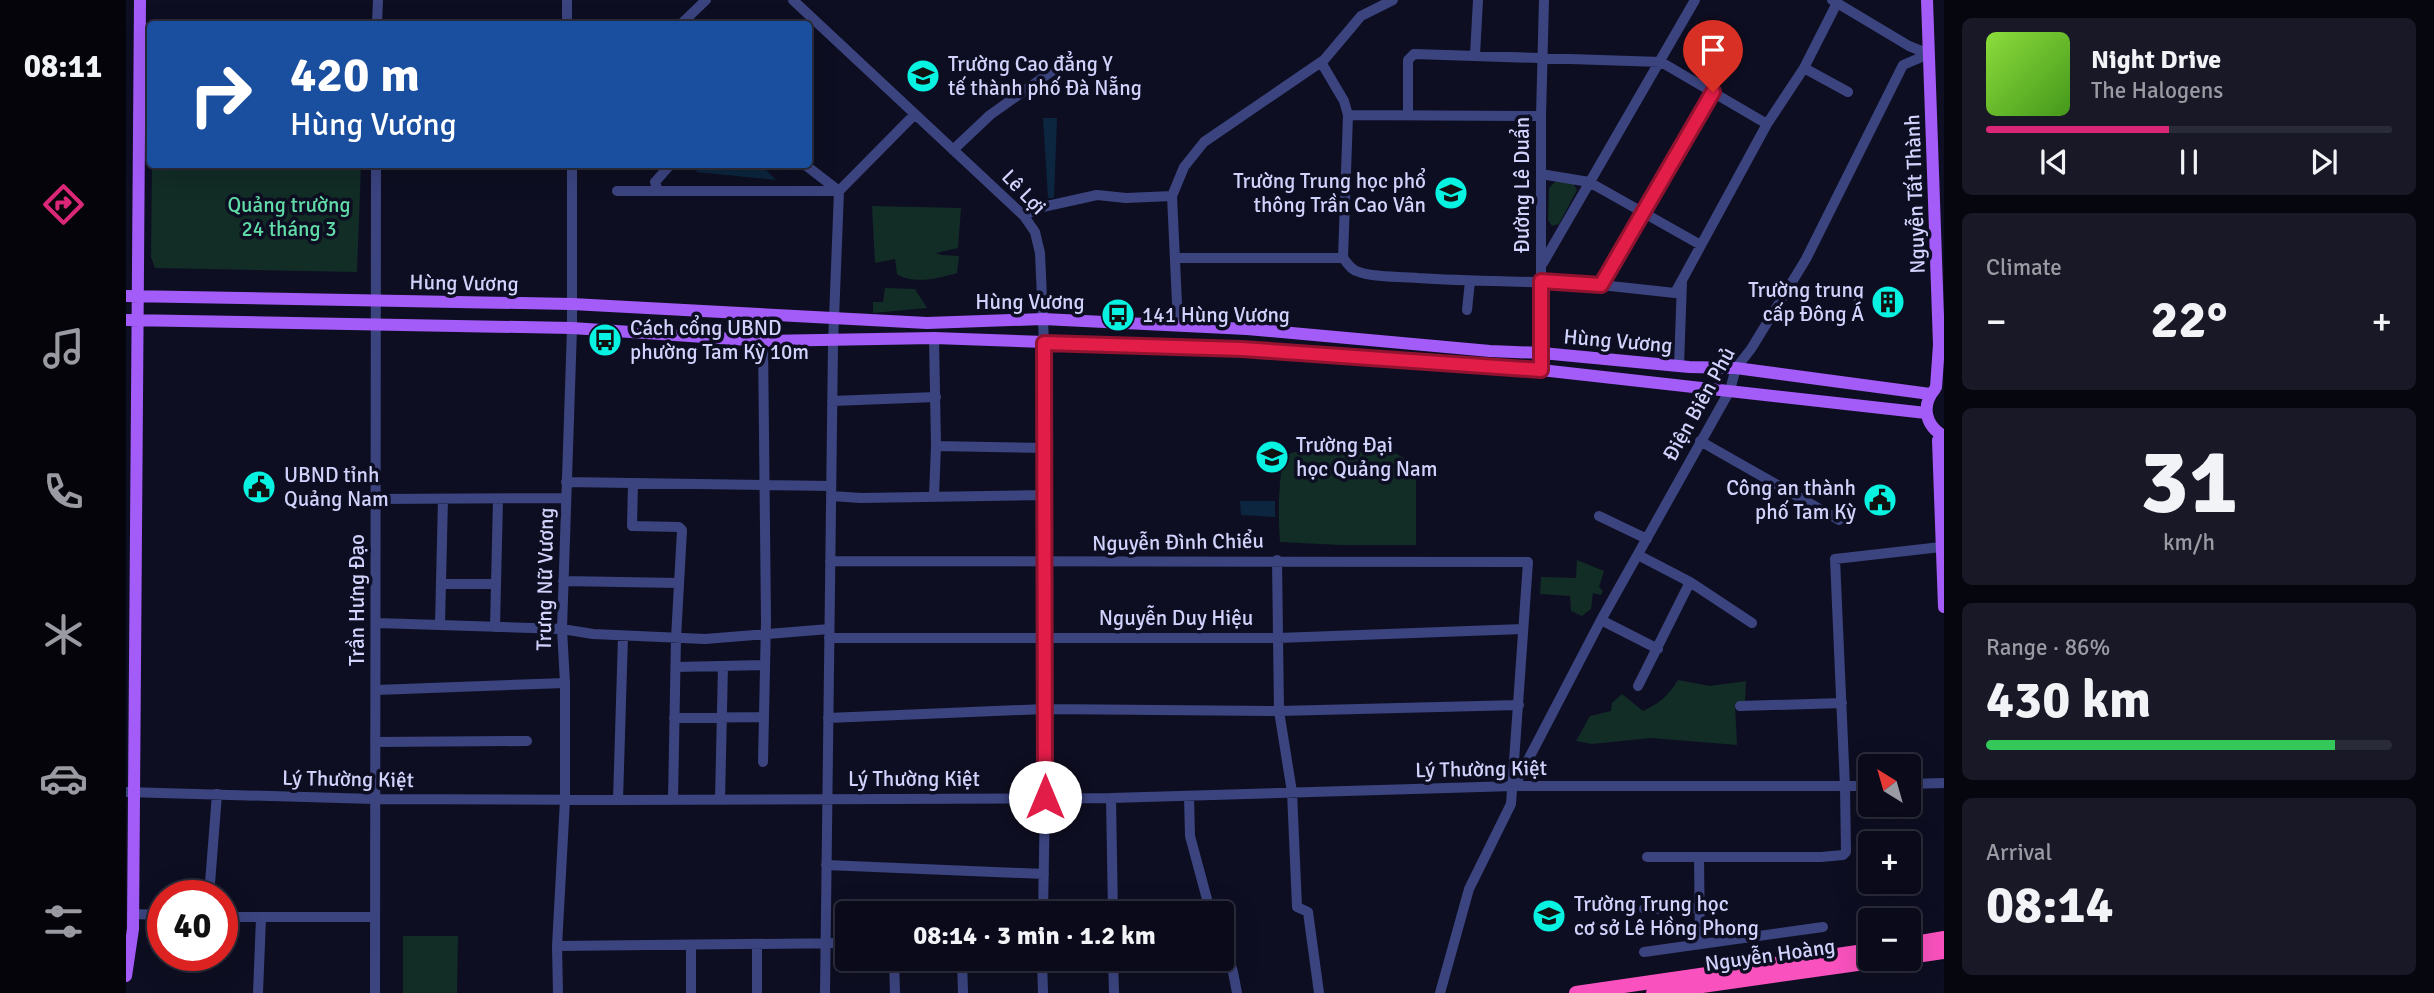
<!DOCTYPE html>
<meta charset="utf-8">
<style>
:root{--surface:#0a0a1a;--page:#181827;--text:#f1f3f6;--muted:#999aa2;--line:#2a2b39;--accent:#db2777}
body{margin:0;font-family:Signika,sans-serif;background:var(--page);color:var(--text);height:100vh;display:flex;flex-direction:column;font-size:26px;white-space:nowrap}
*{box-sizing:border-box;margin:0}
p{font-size:23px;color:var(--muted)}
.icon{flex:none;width:38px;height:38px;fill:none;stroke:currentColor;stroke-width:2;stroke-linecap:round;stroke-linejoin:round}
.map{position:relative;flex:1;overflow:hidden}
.details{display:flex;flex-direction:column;gap:18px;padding:18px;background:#06060e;width:490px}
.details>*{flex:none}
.guide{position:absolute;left:21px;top:21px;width:665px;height:147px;border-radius:7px;box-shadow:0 7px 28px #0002,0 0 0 2px var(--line);background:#1a4fa0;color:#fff;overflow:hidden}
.needle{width:46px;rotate:323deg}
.tools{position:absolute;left:1732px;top:754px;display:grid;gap:14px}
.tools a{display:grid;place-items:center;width:63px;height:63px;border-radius:7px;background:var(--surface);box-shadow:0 7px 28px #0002,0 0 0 2px var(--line);font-size:35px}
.speed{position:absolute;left:21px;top:880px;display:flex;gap:14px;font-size:35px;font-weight:700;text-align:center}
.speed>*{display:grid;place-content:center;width:91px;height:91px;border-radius:50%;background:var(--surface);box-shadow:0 7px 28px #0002,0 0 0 2px var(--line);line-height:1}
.speed .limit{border:10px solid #d22;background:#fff;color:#111}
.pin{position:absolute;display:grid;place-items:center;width:60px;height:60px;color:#fff;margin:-72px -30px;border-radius:50% 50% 50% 0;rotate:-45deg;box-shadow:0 0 7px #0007}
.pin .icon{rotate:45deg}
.me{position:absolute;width:77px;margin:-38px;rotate:0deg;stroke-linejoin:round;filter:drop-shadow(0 0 5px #0008)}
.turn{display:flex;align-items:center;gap:24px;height:147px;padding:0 28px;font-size:32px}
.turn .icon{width:91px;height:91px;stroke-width:2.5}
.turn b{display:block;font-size:49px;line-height:60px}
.big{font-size:52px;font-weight:700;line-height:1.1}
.details .tile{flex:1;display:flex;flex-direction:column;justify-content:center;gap:10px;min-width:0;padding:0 24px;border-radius:10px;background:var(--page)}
.details .dial{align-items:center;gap:0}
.dial b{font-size:91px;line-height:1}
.song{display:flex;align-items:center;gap:21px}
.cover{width:84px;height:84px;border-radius:10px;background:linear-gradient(135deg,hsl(90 70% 55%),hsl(100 70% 35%))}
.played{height:7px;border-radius:4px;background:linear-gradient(90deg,var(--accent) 45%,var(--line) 45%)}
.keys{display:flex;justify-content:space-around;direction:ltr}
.heat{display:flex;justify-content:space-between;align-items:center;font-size:38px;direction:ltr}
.charge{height:10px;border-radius:5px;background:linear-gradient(90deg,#34c759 86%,var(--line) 0)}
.trip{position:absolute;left:709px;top:901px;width:399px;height:70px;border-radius:7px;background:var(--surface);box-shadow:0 7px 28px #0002,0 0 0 2px var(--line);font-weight:700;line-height:70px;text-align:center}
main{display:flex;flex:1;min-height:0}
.tab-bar{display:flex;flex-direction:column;width:126px;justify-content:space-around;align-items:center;background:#04040a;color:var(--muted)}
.tab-bar .icon{width:49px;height:49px}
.tab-bar .active{color:var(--accent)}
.tab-bar b{font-size:32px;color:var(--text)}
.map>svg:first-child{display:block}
</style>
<main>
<nav class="tab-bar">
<b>08:11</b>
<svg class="icon active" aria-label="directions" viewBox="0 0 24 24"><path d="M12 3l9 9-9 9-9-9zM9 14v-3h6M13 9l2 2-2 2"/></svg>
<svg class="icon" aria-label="music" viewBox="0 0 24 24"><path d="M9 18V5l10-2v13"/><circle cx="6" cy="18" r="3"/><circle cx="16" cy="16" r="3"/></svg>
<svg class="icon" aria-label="phone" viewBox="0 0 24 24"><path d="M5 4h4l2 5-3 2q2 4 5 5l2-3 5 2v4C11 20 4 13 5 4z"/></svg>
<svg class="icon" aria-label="climate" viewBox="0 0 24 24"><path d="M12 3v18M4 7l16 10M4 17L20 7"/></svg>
<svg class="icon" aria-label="car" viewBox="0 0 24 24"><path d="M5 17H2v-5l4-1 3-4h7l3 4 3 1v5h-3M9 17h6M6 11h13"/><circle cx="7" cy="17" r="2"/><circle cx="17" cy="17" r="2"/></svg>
<svg class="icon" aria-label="filters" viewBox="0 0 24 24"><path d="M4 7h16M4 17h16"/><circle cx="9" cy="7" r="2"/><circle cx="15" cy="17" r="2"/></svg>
</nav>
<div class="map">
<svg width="1818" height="993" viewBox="0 0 1818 993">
<rect width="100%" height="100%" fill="#0e0e22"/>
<!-- green -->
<path fill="#122c26" d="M 26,165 L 235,165 L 231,272 L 29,268 L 25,257 Z
M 1430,181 L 1447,183 L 1451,190 L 1433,224 L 1426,226 L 1422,220 L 1423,188 Z
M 746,206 L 835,208 L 832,248 L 810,253 L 816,255 L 833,256 L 831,273 C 814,278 787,285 771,274 L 769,259 L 749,263 Z
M 759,288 L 789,289 L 801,308 L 747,313 L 747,302 L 757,302 Z
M 1168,452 L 1267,452 L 1287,463 L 1290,478 L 1290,545 L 1215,545 L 1154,542 C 1152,512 1152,485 1158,456 Z
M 1451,560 L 1478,571 L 1473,587 L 1477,591 L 1475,595 L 1467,593 L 1465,609 L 1456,616 L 1445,611 L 1444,596 L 1414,594 L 1415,577 L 1450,578 Z
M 1552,680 L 1584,686 L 1620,681 L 1619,703 L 1609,705 L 1611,745 L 1525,738 L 1466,744 L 1450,741 L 1464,716 L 1485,711 L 1486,703 L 1496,694 L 1517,711 C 1534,703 1542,696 1552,680 Z
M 277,936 L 332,936 L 331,993 L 277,993 Z"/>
<!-- water -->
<path fill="#0b263e" d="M 931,118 L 928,198 L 922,198 L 917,118 Z
M 577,165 L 635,165 L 650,180 L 570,172 Z
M 1114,501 L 1149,501 L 1149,517 L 1115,515 Z"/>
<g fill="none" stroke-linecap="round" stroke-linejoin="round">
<!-- minor -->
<path stroke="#3b447f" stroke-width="10" d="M 441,0 L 441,24
M 667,0 L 898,216 L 909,232 L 914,253 L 918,343 L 919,797 L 917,914
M 1706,0 L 1783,46 L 1803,54
M 251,24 L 252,0
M 555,24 L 580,0
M 13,28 L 24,28
M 1349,55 L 1352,0
M 1195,62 L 1218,101 L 1222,115 L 1217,258
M 1678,68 L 1722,92
M 1222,115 L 1415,116
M 1282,115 L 1282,60 L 1288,54 L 1535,62 L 1641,124
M 827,150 L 864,115 L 929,69
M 545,164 L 529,182 L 532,191 L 713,191 L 788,115
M 678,164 L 713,191 L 707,344 L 699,993
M 1415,174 L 1463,182 L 1573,244
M 491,191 L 532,191
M 1046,196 L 1058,167 L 1078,142 L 1198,60 L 1235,16 L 1267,0
M 1046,196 L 1052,325
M 898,216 L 912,208 L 971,195 L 1000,198 L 1046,196
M 1050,258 L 1217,258
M 1217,258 C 1222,264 1225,270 1233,272 C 1250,278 1273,276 1292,278 C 1353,282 1414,281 1475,285 L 1587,92
M 1417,263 L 1569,0
M 1475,285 L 1549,293 L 1641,124 L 1678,68 L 1711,3
M 1341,310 L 1344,281
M 808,338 L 810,446 L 808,496
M 637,341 L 640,621 L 637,762
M 1553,366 L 1556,281
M 1415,370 L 1415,116 L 1418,0
M 706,401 L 810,397
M 1574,441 L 1713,520
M 810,446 L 919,448
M 440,482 L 705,486
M 507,483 L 506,526 L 553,527 L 556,530 L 550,638 L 547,800
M 705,496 L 735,498 L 919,495
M 250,499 L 439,498
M 1473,516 L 1521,539
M 1512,555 L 1564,582 L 1626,623
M 1151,560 L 1153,711 L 1166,792 L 1171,907 L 1182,912 L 1193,993
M 704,561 L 1402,562 L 1385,804 L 1343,889 L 1314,993
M 437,581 L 552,583
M 315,584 L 370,584
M 1475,620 L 1532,649
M 251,623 L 436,629 L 467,634 L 579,639 L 703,629
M 314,624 L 317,499
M 369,627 L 372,499
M 703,638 L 1152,638 L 1397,629
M 550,667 L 639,665
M 1512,686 L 1564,582
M 250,690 L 439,683
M 1614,706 L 1716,703
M 548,718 L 638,717
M 702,718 L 919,709 L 1153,711 L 1393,705
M 249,742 L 401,741
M 1390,783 L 1475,620 L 1604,390 L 1610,368 L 1625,349 L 1680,259 L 1777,65 L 1803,54
M 1783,784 L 1818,783
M 0,792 L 248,799 L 492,800 L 985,798 L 1388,786 L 1745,786
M 1063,796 L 1064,836 L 1085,914
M 985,798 L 987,914
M 492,800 L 497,636
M 594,800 L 597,666
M 1521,857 L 1695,857 L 1717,855 L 1720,852 L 1719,787 L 1709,559 L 1815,547
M 1573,857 L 1574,944
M 700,865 L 918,874
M 83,896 L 91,794
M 1518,909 L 1574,908
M 7,914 L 37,915
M 96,917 L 248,917
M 1096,940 L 1107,972 L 1111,993
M 431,946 L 721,943
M 1518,952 L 1697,927
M 768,959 L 769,993
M 836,959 L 837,993
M 916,959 L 917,993
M 987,959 L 988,993
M 132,993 L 135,918
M 249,993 L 250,164
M 432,993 L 431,946 L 439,800 L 439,683 L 436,629 L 446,328 L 446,164
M 565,993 L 565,945
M 631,993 L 631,944"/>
<!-- major -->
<path stroke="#a45cf9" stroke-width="12" d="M 1801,0 L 1813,345 L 1810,387
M 0,296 L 446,304 L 801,323 L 917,319 L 1121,329 L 1364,351 L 1416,353 L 1563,367 L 1610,368 L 1804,394
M 0,320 L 446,328 L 637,341 L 808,338 L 1116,349 L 1415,370 L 1800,413
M 1809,389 C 1795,405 1799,426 1818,436
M 1812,440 L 1818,607
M 0,976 L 7,929 L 14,0"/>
<!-- highway -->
<path stroke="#f951be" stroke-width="14" d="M 1783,944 L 1818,938
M 1783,957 L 1818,952
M 1450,993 L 1745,950
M 1527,993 L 1767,959"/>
</g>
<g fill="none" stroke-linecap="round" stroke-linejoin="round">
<defs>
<path id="route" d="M 919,797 L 918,343 L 1116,349 L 1415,370 L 1415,281 L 1475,285 L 1587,92"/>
</defs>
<!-- route casing -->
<use href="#route" stroke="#92132f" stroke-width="18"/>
<!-- route -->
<use href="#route" stroke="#e11d48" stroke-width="12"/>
</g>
<!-- icons -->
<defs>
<symbol id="school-disc" viewBox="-11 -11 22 22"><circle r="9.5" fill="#08f2e2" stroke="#0e0e22"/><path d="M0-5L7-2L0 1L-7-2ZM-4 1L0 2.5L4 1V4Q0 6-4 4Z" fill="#111"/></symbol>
<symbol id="building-disc" viewBox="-11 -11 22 22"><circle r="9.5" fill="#08f2e2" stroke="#0e0e22"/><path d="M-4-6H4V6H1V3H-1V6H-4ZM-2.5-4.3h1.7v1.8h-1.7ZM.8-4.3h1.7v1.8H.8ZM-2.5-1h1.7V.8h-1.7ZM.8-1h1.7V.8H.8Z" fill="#111"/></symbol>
<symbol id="bus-disc" viewBox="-11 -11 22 22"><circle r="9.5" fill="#08f2e2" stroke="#0e0e22"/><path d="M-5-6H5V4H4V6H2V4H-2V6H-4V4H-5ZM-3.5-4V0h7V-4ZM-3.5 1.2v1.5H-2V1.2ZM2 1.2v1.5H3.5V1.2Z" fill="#111"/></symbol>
<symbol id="university-disc" viewBox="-11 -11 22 22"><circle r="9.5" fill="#08f2e2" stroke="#0e0e22"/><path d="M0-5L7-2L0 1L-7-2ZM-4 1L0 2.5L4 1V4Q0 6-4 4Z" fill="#111"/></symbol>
<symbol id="civic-disc" viewBox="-11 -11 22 22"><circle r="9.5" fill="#08f2e2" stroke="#0e0e22"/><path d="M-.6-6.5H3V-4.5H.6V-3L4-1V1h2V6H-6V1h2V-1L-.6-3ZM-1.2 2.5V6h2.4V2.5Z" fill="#111"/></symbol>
</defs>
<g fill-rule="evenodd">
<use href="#school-disc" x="778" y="57" width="38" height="38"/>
<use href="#school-disc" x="1306" y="174" width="38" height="38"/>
<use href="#building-disc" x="1743" y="283" width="38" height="38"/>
<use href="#bus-disc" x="973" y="296" width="38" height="38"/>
<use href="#bus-disc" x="460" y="321" width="38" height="38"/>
<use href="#university-disc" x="1127" y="438" width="38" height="38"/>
<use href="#civic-disc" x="114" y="468" width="38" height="38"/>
<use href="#civic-disc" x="1735" y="481" width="38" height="38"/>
<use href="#school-disc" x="1404" y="897" width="38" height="38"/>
</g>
<g text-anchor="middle" stroke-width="7" stroke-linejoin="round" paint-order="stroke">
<!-- poi labels -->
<g font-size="21" fill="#d1d3fd" stroke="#0e0e22" text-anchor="start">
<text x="822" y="71">Trường Cao đẳng Y<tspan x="822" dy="24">tế thành phố Đà Nẵng</tspan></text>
<text x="1300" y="188" text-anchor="end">Trường Trung học phổ<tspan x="1300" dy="24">thông Trần Cao Vân</tspan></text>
<text x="1738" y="297" text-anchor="end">Trường trung<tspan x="1738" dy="24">cấp Đông Á</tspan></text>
<text x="1016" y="322">141 Hùng Vương</text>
<text x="504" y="335">Cách cổng UBND<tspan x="504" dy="24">phường Tam Kỳ 10m</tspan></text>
<text x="1170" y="452">Trường Đại<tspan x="1170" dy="24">học Quảng Nam</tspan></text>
<text x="158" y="482">UBND tỉnh<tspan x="158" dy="24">Quảng Nam</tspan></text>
<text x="1730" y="495" text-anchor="end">Công an thành<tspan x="1730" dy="24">phố Tam Kỳ</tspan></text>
<text x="1448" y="911">Trường Trung học<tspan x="1448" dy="24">cơ sở Lê Hồng Phong</tspan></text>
</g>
<!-- street labels -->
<g font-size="21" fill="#d1d3fd" stroke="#0e0e22">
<text transform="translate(1396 185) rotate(-90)" y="7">Đường Lê Duẩn</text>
<text transform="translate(898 192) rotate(46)" y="7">Lê Lợi</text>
<text transform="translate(1789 194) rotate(-92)" y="7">Nguyễn Tất Thành</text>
<text transform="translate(338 283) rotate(1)" y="7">Hùng Vương</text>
<text x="904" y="309">Hùng Vương</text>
<text transform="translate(1492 341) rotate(5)" y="7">Hùng Vương</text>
<text transform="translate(1573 404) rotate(-61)" y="7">Điện Biên Phủ</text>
<text transform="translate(1052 542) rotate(-1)" y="7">Nguyễn Đình Chiểu</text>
<text transform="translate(419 579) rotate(-89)" y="7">Trưng Nữ Vương</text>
<text transform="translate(231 600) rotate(-90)" y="7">Trần Hưng Đạo</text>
<text x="1050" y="625">Nguyễn Duy Hiệu</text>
<text transform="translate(1355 769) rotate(-1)" y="7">Lý Thường Kiệt</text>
<text transform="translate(222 779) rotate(1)" y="7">Lý Thường Kiệt</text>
<text x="788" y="786">Lý Thường Kiệt</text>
<text transform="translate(1644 955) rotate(-8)" y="7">Nguyễn Hoàng</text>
</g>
<!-- park labels -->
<g font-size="21" fill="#60dba7" stroke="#0e0e22">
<text x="163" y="212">Quảng trường<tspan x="163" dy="24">24 tháng 3</tspan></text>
</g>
</g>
</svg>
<div class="tools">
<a><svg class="needle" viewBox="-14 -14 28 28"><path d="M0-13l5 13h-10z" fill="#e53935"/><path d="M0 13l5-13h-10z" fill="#999aa2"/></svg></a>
<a>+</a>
<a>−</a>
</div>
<div class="speed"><div class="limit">40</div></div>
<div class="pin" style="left:1587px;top:92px;background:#d93025"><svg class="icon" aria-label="arrive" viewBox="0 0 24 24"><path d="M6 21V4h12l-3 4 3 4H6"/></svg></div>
<svg class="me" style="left:919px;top:797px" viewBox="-20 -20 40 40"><circle r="19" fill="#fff"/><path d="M0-13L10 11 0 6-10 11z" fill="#e11d48"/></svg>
<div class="trip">08:14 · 3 min · 1.2 km</div>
<div class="guide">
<div class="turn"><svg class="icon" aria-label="right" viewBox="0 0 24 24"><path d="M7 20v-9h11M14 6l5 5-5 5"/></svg><div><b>420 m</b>Hùng Vương</div></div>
</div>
</div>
<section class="details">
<div class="tile">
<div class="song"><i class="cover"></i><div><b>Night Drive</b><p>The Halogens</p></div></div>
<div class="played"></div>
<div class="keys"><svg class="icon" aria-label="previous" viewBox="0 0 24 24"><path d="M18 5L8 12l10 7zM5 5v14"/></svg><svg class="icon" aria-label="pause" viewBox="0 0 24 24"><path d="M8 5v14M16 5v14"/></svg><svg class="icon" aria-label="next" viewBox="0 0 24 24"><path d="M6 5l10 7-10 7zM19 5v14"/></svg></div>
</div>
<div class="tile"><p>Climate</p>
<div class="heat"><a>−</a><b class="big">22°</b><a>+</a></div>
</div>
<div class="tile dial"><b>31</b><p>km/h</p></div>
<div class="tile"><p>Range · 86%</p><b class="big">430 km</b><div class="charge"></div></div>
<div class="tile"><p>Arrival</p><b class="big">08:14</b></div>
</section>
</main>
